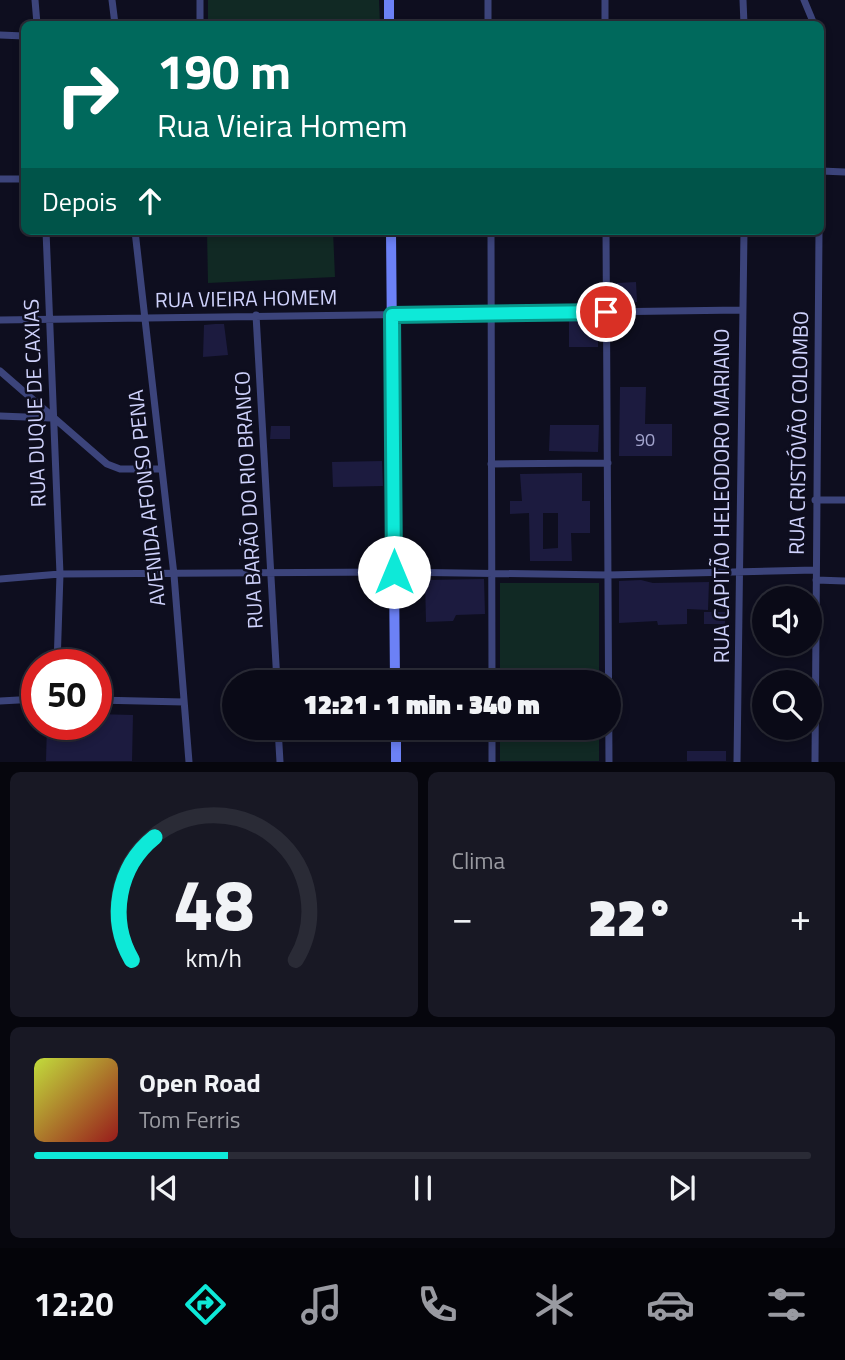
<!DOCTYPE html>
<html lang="pt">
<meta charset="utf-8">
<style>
:root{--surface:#0a0a17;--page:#181824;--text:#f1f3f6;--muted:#999aa1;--line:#2a2b36;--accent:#0ee9d8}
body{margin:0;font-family:"Titillium Web",sans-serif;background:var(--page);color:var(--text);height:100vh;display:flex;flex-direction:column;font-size:26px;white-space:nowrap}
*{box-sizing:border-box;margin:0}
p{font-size:23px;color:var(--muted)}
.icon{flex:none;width:38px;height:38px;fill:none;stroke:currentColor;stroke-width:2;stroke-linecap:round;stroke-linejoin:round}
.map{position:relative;height:762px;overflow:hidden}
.drawer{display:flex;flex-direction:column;gap:10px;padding:10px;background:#06060d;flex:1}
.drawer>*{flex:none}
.guide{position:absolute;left:21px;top:21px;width:803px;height:214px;border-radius:10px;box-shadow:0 4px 10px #0003,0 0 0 2px var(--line);background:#00695c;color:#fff;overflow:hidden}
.tools{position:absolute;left:752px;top:586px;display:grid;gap:14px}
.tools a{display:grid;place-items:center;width:70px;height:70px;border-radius:50%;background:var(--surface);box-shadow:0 4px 10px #0003,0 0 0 2px var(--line);font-size:35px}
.speed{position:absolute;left:21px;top:649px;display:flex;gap:14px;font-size:35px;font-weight:700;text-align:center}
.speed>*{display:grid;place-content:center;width:91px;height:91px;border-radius:50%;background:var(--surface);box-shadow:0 4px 10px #0003,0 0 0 2px var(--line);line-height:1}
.speed .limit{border:10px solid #d22;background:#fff;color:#111}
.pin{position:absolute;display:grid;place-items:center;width:60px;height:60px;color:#fff;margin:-30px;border:4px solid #fff;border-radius:50%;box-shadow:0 2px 7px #0007}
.me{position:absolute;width:77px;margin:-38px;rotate:0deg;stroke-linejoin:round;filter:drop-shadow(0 0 5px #0008)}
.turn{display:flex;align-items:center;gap:24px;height:147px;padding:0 21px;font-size:32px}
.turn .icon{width:91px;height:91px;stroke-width:2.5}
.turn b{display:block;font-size:49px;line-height:60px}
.then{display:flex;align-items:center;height:66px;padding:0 21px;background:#0003;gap:14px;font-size:26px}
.big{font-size:52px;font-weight:800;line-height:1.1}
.drawer .widget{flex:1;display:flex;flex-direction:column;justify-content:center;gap:10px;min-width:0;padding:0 24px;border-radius:10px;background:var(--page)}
.drawer .dial{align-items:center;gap:0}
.dial svg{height:182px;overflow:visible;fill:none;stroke:var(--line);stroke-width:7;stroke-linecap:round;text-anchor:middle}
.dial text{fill:var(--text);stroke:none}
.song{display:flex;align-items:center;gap:21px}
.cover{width:84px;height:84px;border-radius:10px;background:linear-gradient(135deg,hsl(70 70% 55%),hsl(0 70% 35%))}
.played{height:7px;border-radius:4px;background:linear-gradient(90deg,var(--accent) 25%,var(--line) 25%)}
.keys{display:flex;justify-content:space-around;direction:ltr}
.heat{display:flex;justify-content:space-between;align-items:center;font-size:38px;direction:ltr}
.drawer .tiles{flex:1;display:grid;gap:10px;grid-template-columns:1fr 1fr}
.widget:last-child{grid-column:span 2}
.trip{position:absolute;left:222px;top:670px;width:399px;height:70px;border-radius:35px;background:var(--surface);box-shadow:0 4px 10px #0003,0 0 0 2px var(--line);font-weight:800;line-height:70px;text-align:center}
.menu{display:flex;height:112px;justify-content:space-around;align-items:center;background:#040409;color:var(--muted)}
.menu .icon{width:49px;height:49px}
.menu .current{color:var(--accent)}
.menu b{font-size:32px;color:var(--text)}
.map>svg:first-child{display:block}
</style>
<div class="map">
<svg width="845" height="762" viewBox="0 0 845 762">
<rect width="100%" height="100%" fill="#0e0e1f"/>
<!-- green -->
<path fill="#112924" d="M 208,0 L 379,0 L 380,24 L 208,24 Z
M 207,231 L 333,231 L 335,277 L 208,283 Z
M 500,583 L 599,583 L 599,682 L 500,682 Z
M 500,728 L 599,728 L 599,761 L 500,761 Z"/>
<!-- building -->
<path fill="#1c1b3f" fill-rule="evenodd" d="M 636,282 L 637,302 L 618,303 L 617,283 Z
M 569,320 L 598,320 L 598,347 L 569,347 Z
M 215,324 L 224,324 L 228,355 L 203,357 L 204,325 Z
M 620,387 L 646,387 L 645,424 L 672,424 L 672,456 L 619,456 Z
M 550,425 L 599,425 L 598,452 L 549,451 Z
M 271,426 L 290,426 L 290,439 L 270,439 Z
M 382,461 L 383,486 L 333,487 L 332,462 Z
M 582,473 L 582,501 L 590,501 L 590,533 L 571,533 L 572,561 L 530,561 L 529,513 L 510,514 L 510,501 L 522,501 L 520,474 ZM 543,513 L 558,513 L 558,548 L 543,549 Z
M 484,579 L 485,614 L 456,615 L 453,621 L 426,622 L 425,580 Z
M 641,580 L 653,583 L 709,582 L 708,610 L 687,609 L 687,624 L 658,625 L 657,621 L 619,623 L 619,581 Z
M 704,612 L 725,612 L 725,624 L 704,624 Z
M 96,714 L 133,715 L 132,761 L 46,761 L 47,724 L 96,724 Z
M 687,751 L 726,751 L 726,761 L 687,761 Z"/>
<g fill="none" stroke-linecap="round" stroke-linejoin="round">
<!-- minor -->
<path stroke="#3c447b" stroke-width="7" d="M 35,0 L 37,24
M 112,0 L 115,24
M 200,0 L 200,24
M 488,0 L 488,24
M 605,0 L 605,24
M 743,0 L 744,24
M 804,0 L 814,24
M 0,35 L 24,36
M 821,171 L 845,172
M 0,179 L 24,179
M 46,231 L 60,574 L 57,665
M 135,231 L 174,575 L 189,762
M 491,231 L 492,682
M 606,231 L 609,762
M 256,315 L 277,682
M 0,320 L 741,310
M 0,371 L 107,464 L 120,469 L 161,469
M 0,416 L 51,418
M 491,464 L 608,463
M 815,500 L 845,500
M 0,579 L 60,574 L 394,572 L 608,575 L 815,570
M 816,580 L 845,581
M 96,700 L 184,702
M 0,701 L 37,699
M 278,728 L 280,762
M 492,728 L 492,762
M 737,762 L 744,231
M 815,762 L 819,231"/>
<!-- secondary -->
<path stroke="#6c81f6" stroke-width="10" d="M 389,0 L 389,24
M 391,231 L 395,682
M 396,728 L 396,762"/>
</g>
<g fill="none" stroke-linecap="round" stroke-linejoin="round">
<defs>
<path id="route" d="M 394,572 L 392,315 L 606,312"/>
</defs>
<!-- route casing -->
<use href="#route" stroke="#09978c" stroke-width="18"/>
<!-- route -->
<use href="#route" stroke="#0ee9d8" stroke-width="12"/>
</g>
<g text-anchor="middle" stroke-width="5" stroke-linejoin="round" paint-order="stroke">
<!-- number labels -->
<g font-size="18" fill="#a2a4cd">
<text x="645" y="446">90</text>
</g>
<!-- street labels -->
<g font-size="21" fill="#cfd2fc" stroke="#0e0e1f">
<text transform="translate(246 299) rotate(-1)" y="7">RUA VIEIRA HOMEM</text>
<text transform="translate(35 403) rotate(-92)" y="7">RUA DUQUE DE CAXIAS</text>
<text transform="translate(799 433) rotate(-89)" y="7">RUA CRISTÓVÃO COLOMBO</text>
<text transform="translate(722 496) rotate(-90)" y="7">RUA CAPITÃO HELEODORO MARIANO</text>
<text transform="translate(147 498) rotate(-96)" y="7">AVENIDA AFONSO PENA</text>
<text transform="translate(249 500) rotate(-93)" y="7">RUA BARÃO DO RIO BRANCO</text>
</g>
</g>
</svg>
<div class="tools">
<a><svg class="icon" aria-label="sound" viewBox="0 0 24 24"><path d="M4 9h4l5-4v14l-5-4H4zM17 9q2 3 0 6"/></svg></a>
<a><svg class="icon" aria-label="search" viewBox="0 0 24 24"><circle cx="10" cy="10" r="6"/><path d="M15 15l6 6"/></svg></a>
</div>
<div class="speed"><div class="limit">50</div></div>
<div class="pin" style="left:606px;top:312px;background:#d93025"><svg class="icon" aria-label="arrive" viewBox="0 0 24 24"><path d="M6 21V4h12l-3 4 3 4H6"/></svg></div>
<svg class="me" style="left:394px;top:572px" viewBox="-20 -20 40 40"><circle r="19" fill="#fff"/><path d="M0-13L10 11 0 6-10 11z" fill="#0ee9d8"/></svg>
<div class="trip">12:21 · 1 min · 340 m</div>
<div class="guide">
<div class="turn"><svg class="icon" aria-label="right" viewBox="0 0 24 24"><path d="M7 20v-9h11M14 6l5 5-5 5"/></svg><div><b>190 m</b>Rua Vieira Homem</div></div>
<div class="then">Depois<svg class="icon" aria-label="ahead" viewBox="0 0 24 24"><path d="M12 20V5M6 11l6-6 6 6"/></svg></div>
</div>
</div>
<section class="drawer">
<div class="tiles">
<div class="widget dial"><svg viewBox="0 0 100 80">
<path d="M14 69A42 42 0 1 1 86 69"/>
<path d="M14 69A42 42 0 0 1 24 15" stroke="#0ee9d8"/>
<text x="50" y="56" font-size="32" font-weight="700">48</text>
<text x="50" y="72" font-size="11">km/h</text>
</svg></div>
<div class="widget"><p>Clima</p>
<div class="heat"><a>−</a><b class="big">22°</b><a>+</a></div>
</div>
<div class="widget">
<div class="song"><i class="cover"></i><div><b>Open Road</b><p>Tom Ferris</p></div></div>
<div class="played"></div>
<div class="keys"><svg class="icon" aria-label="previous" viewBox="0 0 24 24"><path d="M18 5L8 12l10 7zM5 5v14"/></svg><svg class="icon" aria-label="pause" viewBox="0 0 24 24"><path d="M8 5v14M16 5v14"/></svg><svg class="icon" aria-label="next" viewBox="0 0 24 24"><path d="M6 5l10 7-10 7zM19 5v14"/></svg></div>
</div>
</div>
</section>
<nav class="menu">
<b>12:20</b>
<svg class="icon current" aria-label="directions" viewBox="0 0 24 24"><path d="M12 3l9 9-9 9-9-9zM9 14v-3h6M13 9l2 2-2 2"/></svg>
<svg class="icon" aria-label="music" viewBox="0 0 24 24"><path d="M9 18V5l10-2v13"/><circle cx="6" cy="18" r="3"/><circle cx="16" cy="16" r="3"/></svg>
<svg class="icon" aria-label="phone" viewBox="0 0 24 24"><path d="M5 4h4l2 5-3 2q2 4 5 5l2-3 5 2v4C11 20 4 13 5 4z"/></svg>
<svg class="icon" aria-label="climate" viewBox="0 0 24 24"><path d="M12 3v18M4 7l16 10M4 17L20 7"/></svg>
<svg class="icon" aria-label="car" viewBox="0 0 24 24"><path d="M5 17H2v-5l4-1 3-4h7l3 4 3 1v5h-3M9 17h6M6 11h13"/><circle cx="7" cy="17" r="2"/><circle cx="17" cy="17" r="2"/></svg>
<svg class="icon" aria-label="filters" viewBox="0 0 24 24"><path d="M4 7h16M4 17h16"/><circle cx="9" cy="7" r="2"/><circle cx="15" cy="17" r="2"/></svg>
</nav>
